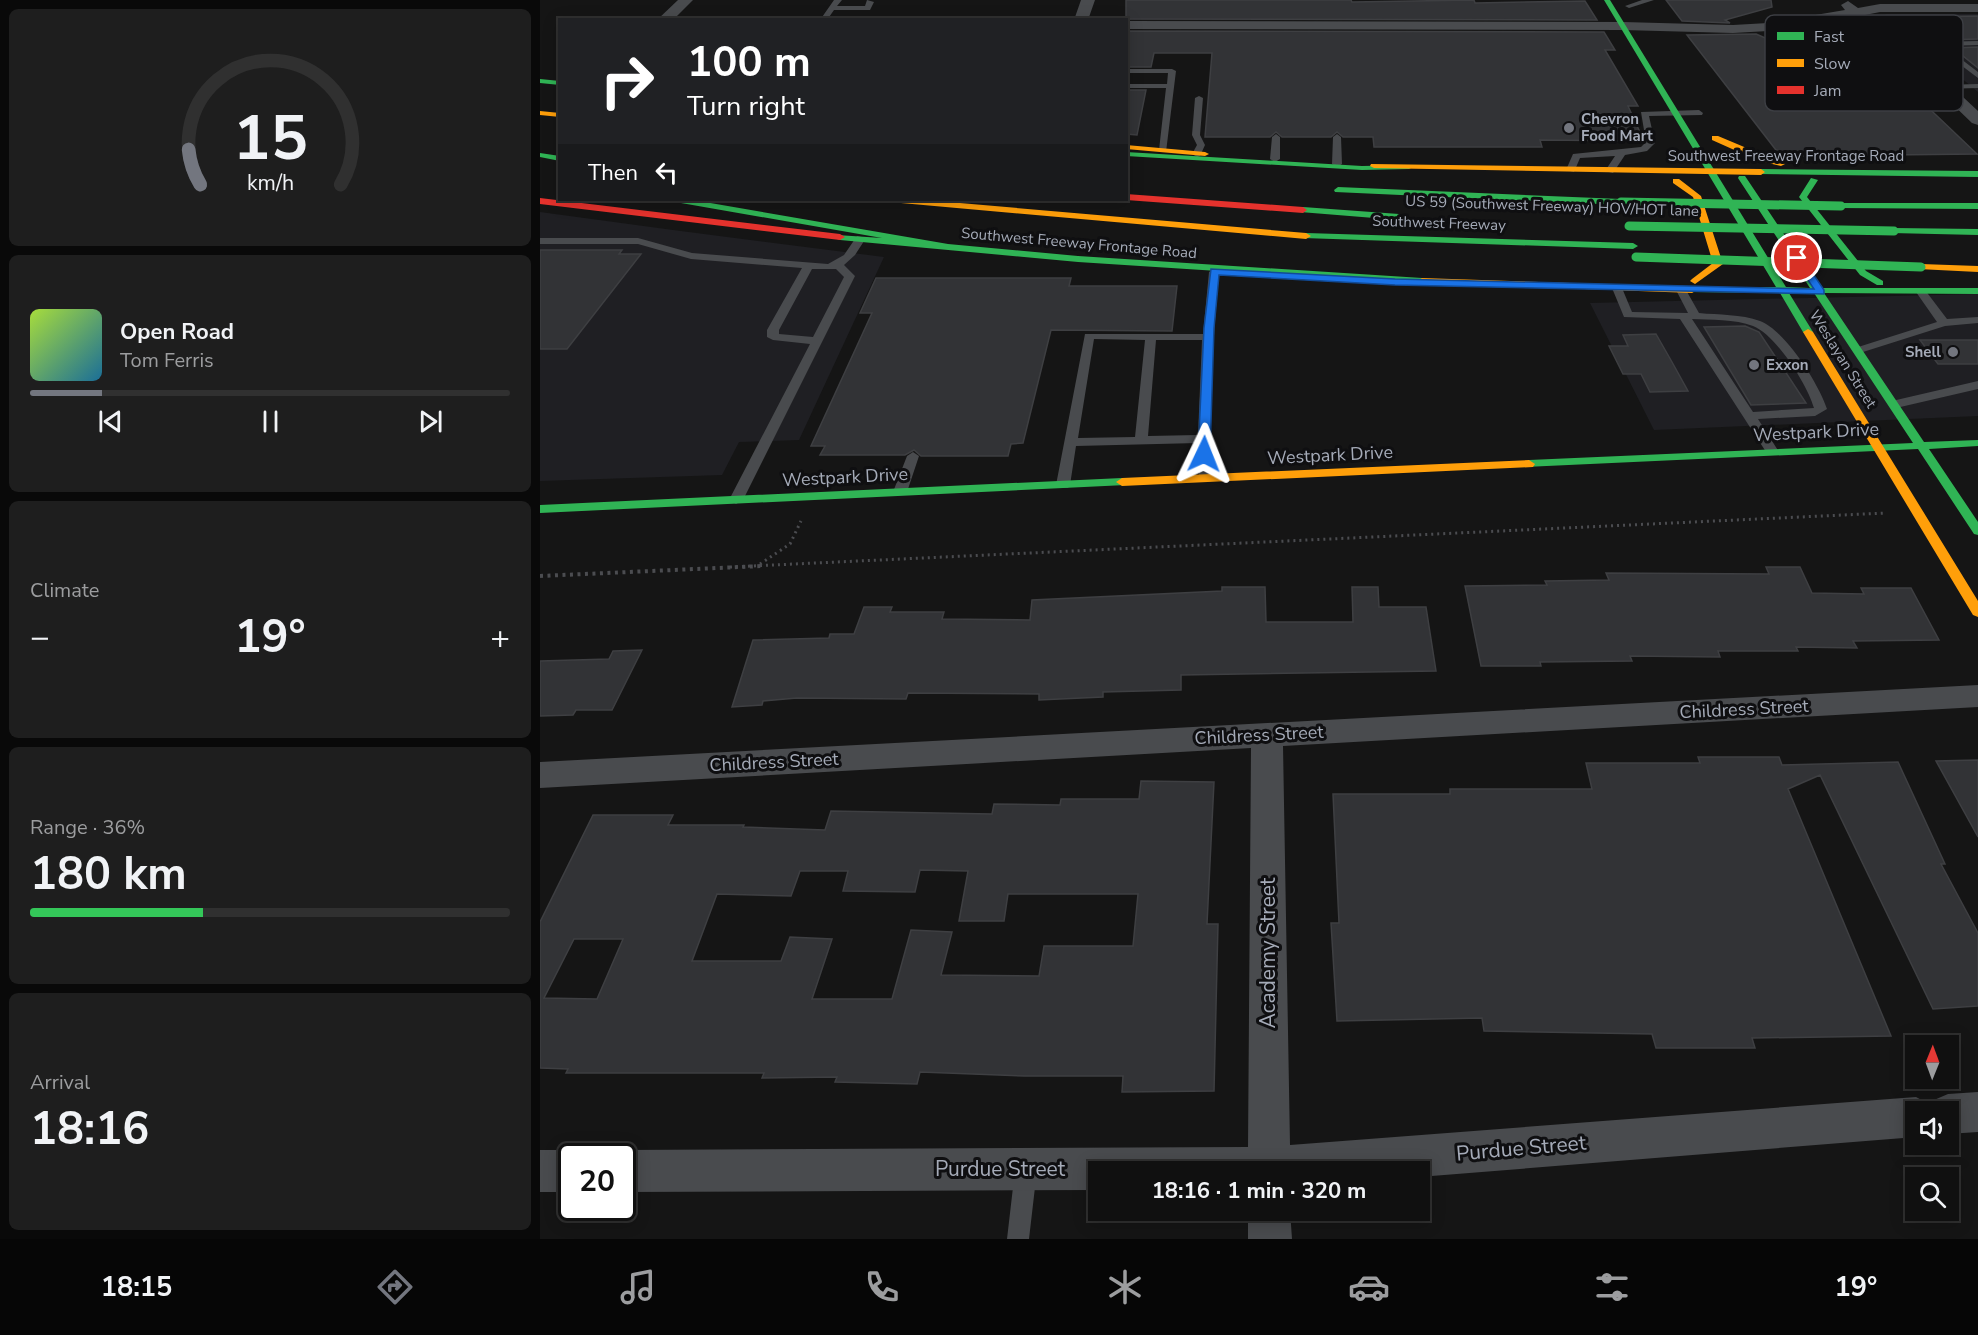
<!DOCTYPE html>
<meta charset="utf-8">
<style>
:root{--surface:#101010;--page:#1e1e1e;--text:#f1f3f6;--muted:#9c9d9f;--line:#303030;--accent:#73767f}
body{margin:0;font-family:"Nunito Sans",sans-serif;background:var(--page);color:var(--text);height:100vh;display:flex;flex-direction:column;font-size:22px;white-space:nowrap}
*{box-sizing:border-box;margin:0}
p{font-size:20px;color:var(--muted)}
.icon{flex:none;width:33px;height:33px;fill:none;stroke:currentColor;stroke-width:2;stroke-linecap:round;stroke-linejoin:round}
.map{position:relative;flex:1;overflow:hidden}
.drawer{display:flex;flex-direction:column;gap:9px;padding:9px;background:#090909;width:540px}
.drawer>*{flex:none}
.banner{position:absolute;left:18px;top:18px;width:570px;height:183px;border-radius:0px;box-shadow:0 3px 15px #0003,0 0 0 2px var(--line);background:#202124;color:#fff;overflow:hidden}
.needle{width:39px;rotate:1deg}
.tools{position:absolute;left:1365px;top:1035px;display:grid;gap:12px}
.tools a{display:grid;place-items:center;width:54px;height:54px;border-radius:0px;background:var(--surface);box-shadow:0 3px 15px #0003,0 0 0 2px var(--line);font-size:30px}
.speed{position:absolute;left:18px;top:1143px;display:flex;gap:12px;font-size:30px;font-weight:700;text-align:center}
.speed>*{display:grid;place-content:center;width:78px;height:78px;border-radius:50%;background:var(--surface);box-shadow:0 3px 15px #0003,0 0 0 2px var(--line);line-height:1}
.speed .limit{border:3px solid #111;border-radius:9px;background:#fff;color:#111}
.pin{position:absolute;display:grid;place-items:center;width:51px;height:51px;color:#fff;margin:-26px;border:3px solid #fff;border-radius:50%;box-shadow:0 2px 6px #0007}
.me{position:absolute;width:66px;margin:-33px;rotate:2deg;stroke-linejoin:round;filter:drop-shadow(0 0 4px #0008)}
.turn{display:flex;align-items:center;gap:21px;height:126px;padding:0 30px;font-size:27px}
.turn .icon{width:78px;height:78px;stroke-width:2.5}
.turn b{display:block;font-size:42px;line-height:51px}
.then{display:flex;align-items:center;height:57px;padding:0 30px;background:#0003;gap:12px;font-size:22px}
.big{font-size:45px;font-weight:700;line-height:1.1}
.drawer .card{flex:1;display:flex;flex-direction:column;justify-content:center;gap:9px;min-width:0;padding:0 21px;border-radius:9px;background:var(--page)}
.drawer .dial{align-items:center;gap:0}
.dial svg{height:156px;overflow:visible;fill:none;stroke:var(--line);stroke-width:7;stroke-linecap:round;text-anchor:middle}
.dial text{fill:var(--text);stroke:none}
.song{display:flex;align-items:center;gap:18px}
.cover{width:72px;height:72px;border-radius:9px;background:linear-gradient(135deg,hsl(80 70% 55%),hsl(200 70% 35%))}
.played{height:6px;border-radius:3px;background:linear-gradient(90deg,var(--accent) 15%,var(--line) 15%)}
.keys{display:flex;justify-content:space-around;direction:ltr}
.heat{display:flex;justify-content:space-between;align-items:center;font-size:33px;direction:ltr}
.charge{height:9px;border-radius:4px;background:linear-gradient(90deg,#34c759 36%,var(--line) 0)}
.trip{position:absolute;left:548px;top:1161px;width:342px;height:60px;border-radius:0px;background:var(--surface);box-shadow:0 3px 15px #0003,0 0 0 2px var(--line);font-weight:700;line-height:60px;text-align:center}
.tabs{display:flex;height:96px;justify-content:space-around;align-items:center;background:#060606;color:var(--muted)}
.tabs .icon{width:42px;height:42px}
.tabs .on{color:var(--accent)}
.tabs b{font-size:27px;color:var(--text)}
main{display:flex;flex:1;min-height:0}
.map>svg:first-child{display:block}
</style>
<main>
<section class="drawer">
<div class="card dial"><svg viewBox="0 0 100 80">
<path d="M14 69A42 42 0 1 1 86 69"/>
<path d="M14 69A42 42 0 0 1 8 51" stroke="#73767f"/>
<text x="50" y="56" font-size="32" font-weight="700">15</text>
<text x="50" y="72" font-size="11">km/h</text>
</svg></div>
<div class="card">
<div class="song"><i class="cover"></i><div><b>Open Road</b><p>Tom Ferris</p></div></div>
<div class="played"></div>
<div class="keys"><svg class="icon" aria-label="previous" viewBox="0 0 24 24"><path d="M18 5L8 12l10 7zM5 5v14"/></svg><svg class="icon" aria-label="pause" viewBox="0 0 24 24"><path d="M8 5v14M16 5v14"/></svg><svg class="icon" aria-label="next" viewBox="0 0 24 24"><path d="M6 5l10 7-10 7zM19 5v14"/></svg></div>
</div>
<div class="card"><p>Climate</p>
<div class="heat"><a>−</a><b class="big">19°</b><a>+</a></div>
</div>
<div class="card"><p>Range · 36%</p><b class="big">180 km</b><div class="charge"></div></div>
<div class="card"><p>Arrival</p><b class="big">18:16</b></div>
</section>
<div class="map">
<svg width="1438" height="1239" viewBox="0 0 1438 1239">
<rect width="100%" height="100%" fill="#151515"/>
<!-- built -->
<path fill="#1f1f23" d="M 1345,14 L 1438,14 L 1438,92 Z
M 0,212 L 133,230 L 344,257 L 259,440 L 199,442 L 182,475 L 0,481 Z
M 1438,294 L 1438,416 L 1114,430 L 1050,303 Z"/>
<!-- building -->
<path fill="#323336" stroke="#3e3f42" stroke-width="1.5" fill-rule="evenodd" d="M 586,0 L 811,0 L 812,2 L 934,0 L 935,3 L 1045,1 L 1057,20 L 586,19 Z
M 1126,0 L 1231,0 L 1232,7 L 1185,20 L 1190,23 L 1142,21 Z
M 1438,16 L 1438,39 L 1402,40 L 1383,39 L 1358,17 Z
M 586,31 L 1064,32 L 1075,50 L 1065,50 L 1098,106 L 1088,106 L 1104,141 L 1000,140 L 1002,147 L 834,147 L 833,137 L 803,137 L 797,132 L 791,137 L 742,137 L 736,132 L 730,137 L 665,137 L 672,53 L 614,53 L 611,67 L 586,67 Z
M 1216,34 L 1251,49 L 1311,34 L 1437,154 L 1257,156 L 1236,150 L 1147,35 Z
M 1438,47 L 1438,68 L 1413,48 Z
M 586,90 L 606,90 L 597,135 L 586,134 Z
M 0,250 L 82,250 L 79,254 L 101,254 L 27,349 L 0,349 Z
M 336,278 L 531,278 L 529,286 L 637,286 L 632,331 L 511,330 L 483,443 L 471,444 L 468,456 L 381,456 L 374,450 L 365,455 L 280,455 L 285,446 L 271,446 L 332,313 L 320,313 Z
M 1205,326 L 1219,332 L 1266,403 L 1211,405 L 1164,327 Z
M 1116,334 L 1132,362 L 1148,391 L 1110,392 L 1101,374 L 1083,374 L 1069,346 L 1088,346 L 1083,335 Z
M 1380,340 L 1438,340 L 1438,364 L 1398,364 Z
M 1226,567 L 1260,567 L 1272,593 L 1324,594 L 1321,588 L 1371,588 L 1399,640 L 1313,641 L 1317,648 L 1256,647 L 1258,651 L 1178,651 L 1180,657 L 1090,656 L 1092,661 L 1000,662 L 1001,666 L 941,666 L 925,586 L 1007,585 L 1005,581 L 1069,580 L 1066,573 L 1229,574 Z
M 682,587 L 725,587 L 726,622 L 813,622 L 812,587 L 838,587 L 839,607 L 886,607 L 896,671 L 641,675 L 641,690 L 563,692 L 563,697 L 499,700 L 499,694 L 368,693 L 366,699 L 257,698 L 223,701 L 222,705 L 192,707 L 213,640 L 289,638 L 290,634 L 314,634 L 324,607 L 352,607 L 350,612 L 404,612 L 402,619 L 490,620 L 492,600 L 682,591 Z
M 102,650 L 72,710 L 36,710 L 33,715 L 0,716 L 0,661 L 69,659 L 73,651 Z
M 1158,757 L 1239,757 L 1242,765 L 1358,762 L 1405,864 L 1401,864 L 1438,933 L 1438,1006 L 1393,1009 L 1280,775 L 1248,789 L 1351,1036 L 1212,1038 L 1215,1048 L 1116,1048 L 1112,1034 L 944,1031 L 942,1018 L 797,1021 L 791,923 L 799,923 L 793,794 L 910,794 L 910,789 L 1052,789 L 1046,763 L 1160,763 Z
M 1438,760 L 1438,837 L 1396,761 Z
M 601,781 L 674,782 L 667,924 L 678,924 L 674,1091 L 582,1092 L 583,1076 L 485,1076 L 380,1072 L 377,1084 L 295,1082 L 297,1077 L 222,1078 L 224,1073 L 26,1073 L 28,1069 L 0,1068 L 0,922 L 53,815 L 133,815 L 128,825 L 204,825 L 203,827 L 285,830 L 291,811 L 452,814 L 454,804 L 520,805 L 521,799 L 599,799 ZM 380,870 L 428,871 L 419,921 L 464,921 L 468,894 L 598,894 L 593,946 L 504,946 L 499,976 L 401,975 L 412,932 L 371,930 L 352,999 L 272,999 L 292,939 L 250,937 L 241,961 L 152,961 L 177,894 L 251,896 L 260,871 L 308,871 L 303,891 L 375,892 ZM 34,939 L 83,939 L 57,999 L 4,998 Z"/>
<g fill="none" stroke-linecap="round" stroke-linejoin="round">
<!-- path-far1 -->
<path stroke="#4b4c50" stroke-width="3" stroke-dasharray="2 4" stroke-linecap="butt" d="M 220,564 L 250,544 L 261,521
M 190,567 L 1346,513"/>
<!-- path -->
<path stroke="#4b4c50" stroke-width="4" stroke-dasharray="3 4.5" stroke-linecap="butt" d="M 0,576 L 222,566"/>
<!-- lane -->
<path fill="#494b4e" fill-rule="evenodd" d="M 294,0 L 302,0 L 297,6 L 325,6 L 327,0 L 334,2 L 330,10 L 294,10 L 287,20 L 280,20 Z
M 1102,0 L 1114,0 L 1089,8 L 1085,6 Z
M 1438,41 L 1438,45 L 1404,46 L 1438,72 L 1438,78 L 1393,44 L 1397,42 Z
M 586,69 L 632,69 L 636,71 L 626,152 L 619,150 L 626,88 L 586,88 L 586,84 L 627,84 L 628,73 L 586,73 Z
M 1438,84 L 1438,88 L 1402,89 L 1398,87 L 1402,85 Z
M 659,96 L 663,98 L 660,135 L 665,145 L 660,156 L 657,157 L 652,154 L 657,145 L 652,135 L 655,98 Z
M 1159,110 L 1163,113 L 1162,115 L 1109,116 L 1115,143 L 1107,151 L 1085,155 L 1073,173 L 1065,171 L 1075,156 L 1040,158 L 1034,172 L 1026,170 L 1033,154 L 1101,147 L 1106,142 L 1101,112 Z
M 736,134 L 740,137 L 740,159 L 735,162 L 730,159 L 732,137 Z
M 797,134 L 801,137 L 802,164 L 797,167 L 792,164 L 793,137 Z
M 317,236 L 326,238 L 315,255 L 304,265 L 315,276 L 203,500 L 196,504 L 189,500 L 270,344 L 233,340 L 227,337 L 227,330 L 262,268 L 151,259 L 98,244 L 0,244 L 0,238 L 98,238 L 152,253 L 288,264 L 304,255 ZM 272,269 L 296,269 L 304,277 L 273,337 L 239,334 L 239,330 Z
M 674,269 L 679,272 C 673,341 668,409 673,478 L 671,481 L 666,482 L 659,478 L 658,443 L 536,446 L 530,485 L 528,488 L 518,488 L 516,485 L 545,334 L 663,334 L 669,272 ZM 554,339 L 605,340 L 595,437 L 538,438 ZM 616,340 L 662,340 L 658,435 L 608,436 Z
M 1077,285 L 1082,288 L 1092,312 L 1148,313 L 1136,290 L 1141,287 L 1146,290 L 1159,313 C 1179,315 1201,314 1220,321 C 1245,330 1279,384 1287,409 L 1275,416 L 1218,419 L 1239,452 L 1238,455 L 1228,455 L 1140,319 L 1084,317 L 1072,288 ZM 1152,319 C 1170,320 1195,319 1213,326 C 1236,335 1267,384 1274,408 L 1213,412 Z
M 1381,289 L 1385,290 L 1407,319 L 1438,317 L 1438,323 L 1405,326 L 1323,352 L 1315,352 L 1315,348 L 1397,322 L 1376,292 Z
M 1438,381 L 1438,389 L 1356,408 L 1350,404 L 1352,401 Z
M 373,452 L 379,456 L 367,492 L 365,495 L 355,495 L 353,492 L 367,456 Z
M 486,1159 L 494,1162 L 497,1170 L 489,1239 L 467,1239 L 475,1170 L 478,1162 Z"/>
<!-- street -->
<path fill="#494b4e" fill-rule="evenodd" d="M 138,0 L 153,0 L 133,20 L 117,20 Z
M 541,0 L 555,0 L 548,20 L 534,20 Z
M 1308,1 L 1318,8 L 1340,4 L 1438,4 L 1438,12 L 1340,12 L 1325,15 L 1364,42 L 1438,111 L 1438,125 L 1432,123 L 1354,48 L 1312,17 L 1228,31 L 1193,33 L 1083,30 L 586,29 L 586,21 L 1083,22 L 1193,25 L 1228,23 L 1305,10 L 1301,5 Z
M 1438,685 L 1438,707 L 743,746 L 750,1145 L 1376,1097 L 1391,1105 L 1394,1100 L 1408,1094 L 1438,1092 L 1438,1132 L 1408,1134 L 1408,1112 L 1376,1112 L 1376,1137 L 879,1177 L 879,1172 L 558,1172 L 558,1190 L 82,1192 L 82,1156 L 67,1156 L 82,1150 L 708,1147 L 711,748 L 0,788 L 0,762 Z
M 0,1150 L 32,1150 L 47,1156 L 32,1156 L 32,1192 L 0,1192 Z
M 708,1210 L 750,1210 L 752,1239 L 708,1239 Z"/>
<!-- fast -->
<path fill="#30b455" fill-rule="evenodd" d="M 1064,0 L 1070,0 L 1246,287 L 1270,288 L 1198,178 L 1199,176 L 1205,176 L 1280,288 L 1438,288 L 1438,294 L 1284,293 L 1384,442 L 1438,440 L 1438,446 L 1389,449 L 1438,522 L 1438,535 L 1434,534 L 1378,449 L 985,467 L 983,464 L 989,460 L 1373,443 L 1274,293 L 1249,293 L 1273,332 L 1268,335 L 1263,332 L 1240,293 L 1149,292 L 1149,288 L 1152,287 L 1236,287 Z
M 0,79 L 20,81 L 20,85 L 0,83 Z
M 586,152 L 822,166 L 869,165 L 873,167 L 869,169 L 822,170 L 586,156 Z
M 0,153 L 20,156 L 20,161 L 0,157 Z
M 1221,169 L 1438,171 L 1438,177 L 1218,174 L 1218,170 Z
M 1271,178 L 1278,180 L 1267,197 L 1326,271 L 1343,281 L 1343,285 L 1337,285 L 1320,275 L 1259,197 Z
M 798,187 L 1081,199 L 1085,202 L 1081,205 L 795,192 L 794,190 Z
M 137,200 L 153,200 L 408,244 L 538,256 L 882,278 L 887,281 L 882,284 L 538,262 L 300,240 L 297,239 L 297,235 L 342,238 L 141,203 Z
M 1301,203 L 1438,203 L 1438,209 L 1298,208 L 1298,204 Z
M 763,207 L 859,214 L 863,217 L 859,220 L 760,212 L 759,210 Z
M 1354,228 L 1438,229 L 1438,235 L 1351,233 L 1349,231 Z
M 766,233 L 1093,243 L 1098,246 L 1093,249 L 763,238 L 763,234 Z
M 582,478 L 586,479 L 588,482 L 586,485 L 0,513 L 0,505 Z"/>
<!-- slow -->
<path fill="#ff9f0a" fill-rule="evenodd" d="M 0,111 L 20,113 L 20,117 L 0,115 Z
M 1172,136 L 1178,136 L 1245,164 L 1241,166 L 1219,161 L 1172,140 Z
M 586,145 L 665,152 L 669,154 L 665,156 L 586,149 Z
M 831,164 L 1221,169 L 1225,172 L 1221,175 L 834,168 L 830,166 Z
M 1133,179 L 1139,179 L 1161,196 L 1183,264 L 1155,284 L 1150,281 L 1152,279 L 1173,263 L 1153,197 L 1133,183 Z
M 357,200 L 385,200 L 766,233 L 771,236 L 766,239 L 361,203 Z
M 1381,264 L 1438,266 L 1438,272 L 1378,269 L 1378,265 Z
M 882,278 L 1152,287 L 1157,290 L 1152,293 L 879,283 L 877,281 Z
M 1268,329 L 1273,332 L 1438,601 L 1438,617 L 1433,615 L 1263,332 Z
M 989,460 L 995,464 L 993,467 L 582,486 L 576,482 L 582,478 Z"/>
<!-- jam -->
<path fill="#e5322d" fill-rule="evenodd" d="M 586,194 L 763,207 L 767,210 L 763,213 L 586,200 Z
M 0,198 L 300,234 L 305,237 L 300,240 L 0,204 Z"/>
<!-- fast-bridge -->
<path stroke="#30b455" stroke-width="9" d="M 1081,202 L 1301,206
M 1089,226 L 1354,231
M 1096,257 L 1381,267"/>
</g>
<!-- route -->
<path fill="#1a73e8" stroke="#114b97" stroke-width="1.5" d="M 1257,255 L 1261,256 L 1284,290 L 1284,294 L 855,285 L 679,275 L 674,328 L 670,454 L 664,458 L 658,454 L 664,328 L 671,269 L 855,279 L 1274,289 L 1253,258 Z"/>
<!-- markers -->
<g fill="#73767f" stroke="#0f0f11" stroke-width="2">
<circle cx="1029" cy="128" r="6"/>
<circle cx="1413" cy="352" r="6"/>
<circle cx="1214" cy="365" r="6"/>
</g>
<g text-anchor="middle" stroke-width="6" stroke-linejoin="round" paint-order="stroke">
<!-- far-poi labels -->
<g font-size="15" font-weight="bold" fill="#a5abb8" stroke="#0f0f11" text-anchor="start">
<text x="1041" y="124">Chevron<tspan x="1041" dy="17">Food Mart</tspan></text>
<text x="1401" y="357" text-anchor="end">Shell</text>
<text x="1226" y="370">Exxon</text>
</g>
<!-- far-street labels -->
<g font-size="15" fill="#a5abb8" stroke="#0f0f11">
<text x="1246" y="161">Southwest Freeway Frontage Road</text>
<text transform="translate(1012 206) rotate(2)" y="5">US 59 (Southwest Freeway) HOV/HOT lane</text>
<text transform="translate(899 223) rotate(2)" y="5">Southwest Freeway</text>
<text transform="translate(539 243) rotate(5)" y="5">Southwest Freeway Frontage Road</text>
<text transform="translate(1303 359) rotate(58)" y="5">Weslayan Street</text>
</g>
<!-- street labels -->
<g font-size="18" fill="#a5abb8" stroke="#0f0f11">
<text transform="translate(1276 432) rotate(-3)" y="6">Westpark Drive</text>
<text transform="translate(790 455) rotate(-3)" y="6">Westpark Drive</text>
<text transform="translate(305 477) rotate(-3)" y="6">Westpark Drive</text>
<text transform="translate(1204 709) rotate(-3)" y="6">Childress Street</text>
<text transform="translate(719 735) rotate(-3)" y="6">Childress Street</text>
<text transform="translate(234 762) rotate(-3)" y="6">Childress Street</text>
</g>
<!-- near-street labels -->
<g font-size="21" fill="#a5abb8" stroke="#0f0f11">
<text transform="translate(728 953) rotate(-90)" y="7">Academy Street</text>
<text transform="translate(981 1148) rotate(-5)" y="7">Purdue Street</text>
<text x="460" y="1176">Purdue Street</text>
</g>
</g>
<!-- legend -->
<rect x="1225" y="15" width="198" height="96" rx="9" fill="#0f0f11" stroke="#3c3e43" stroke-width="1.5"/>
<rect x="1237" y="32" width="27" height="8" fill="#30b455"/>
<rect x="1237" y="59" width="27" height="8" fill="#ff9f0a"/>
<rect x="1237" y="86" width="27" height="8" fill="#e5322d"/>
<g font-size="16" fill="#a5abb8">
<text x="1274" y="42">Fast</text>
<text x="1274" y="69">Slow</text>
<text x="1274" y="96">Jam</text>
</g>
</svg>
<div class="tools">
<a><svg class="needle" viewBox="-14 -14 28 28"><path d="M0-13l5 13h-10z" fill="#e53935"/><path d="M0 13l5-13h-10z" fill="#9c9d9f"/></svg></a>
<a><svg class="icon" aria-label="sound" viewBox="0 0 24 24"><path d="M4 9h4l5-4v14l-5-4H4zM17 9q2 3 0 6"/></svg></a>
<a><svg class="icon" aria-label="search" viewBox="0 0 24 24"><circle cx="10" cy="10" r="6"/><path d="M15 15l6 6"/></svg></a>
</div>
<div class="speed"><div class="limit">20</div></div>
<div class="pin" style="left:1257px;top:258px;background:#d93025"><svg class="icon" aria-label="arrive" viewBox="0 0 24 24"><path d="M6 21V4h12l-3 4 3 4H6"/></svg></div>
<svg class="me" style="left:664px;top:454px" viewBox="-20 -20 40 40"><path d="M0-17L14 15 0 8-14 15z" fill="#1a73e8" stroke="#fff" stroke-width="4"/></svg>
<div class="trip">18:16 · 1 min · 320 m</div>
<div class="banner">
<div class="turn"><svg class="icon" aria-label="right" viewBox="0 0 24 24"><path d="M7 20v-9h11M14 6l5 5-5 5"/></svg><div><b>100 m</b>Turn right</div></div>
<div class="then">Then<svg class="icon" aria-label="left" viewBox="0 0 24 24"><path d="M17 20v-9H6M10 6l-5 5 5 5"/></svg></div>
</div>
</div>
</main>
<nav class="tabs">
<b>18:15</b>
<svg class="icon on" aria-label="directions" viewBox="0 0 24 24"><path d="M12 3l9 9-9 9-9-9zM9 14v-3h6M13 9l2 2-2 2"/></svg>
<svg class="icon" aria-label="music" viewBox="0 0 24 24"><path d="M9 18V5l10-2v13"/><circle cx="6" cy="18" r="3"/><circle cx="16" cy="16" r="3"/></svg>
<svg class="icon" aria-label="phone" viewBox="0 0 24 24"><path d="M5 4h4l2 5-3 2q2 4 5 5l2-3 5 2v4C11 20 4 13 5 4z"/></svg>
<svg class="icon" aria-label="climate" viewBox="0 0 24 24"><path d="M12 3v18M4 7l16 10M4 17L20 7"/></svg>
<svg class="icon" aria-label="car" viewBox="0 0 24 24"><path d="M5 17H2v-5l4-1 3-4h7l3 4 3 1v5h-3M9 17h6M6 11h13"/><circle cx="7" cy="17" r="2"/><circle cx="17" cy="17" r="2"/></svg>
<svg class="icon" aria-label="filters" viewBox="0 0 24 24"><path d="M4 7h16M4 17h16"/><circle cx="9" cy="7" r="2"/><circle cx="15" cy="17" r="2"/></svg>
<b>19°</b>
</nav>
